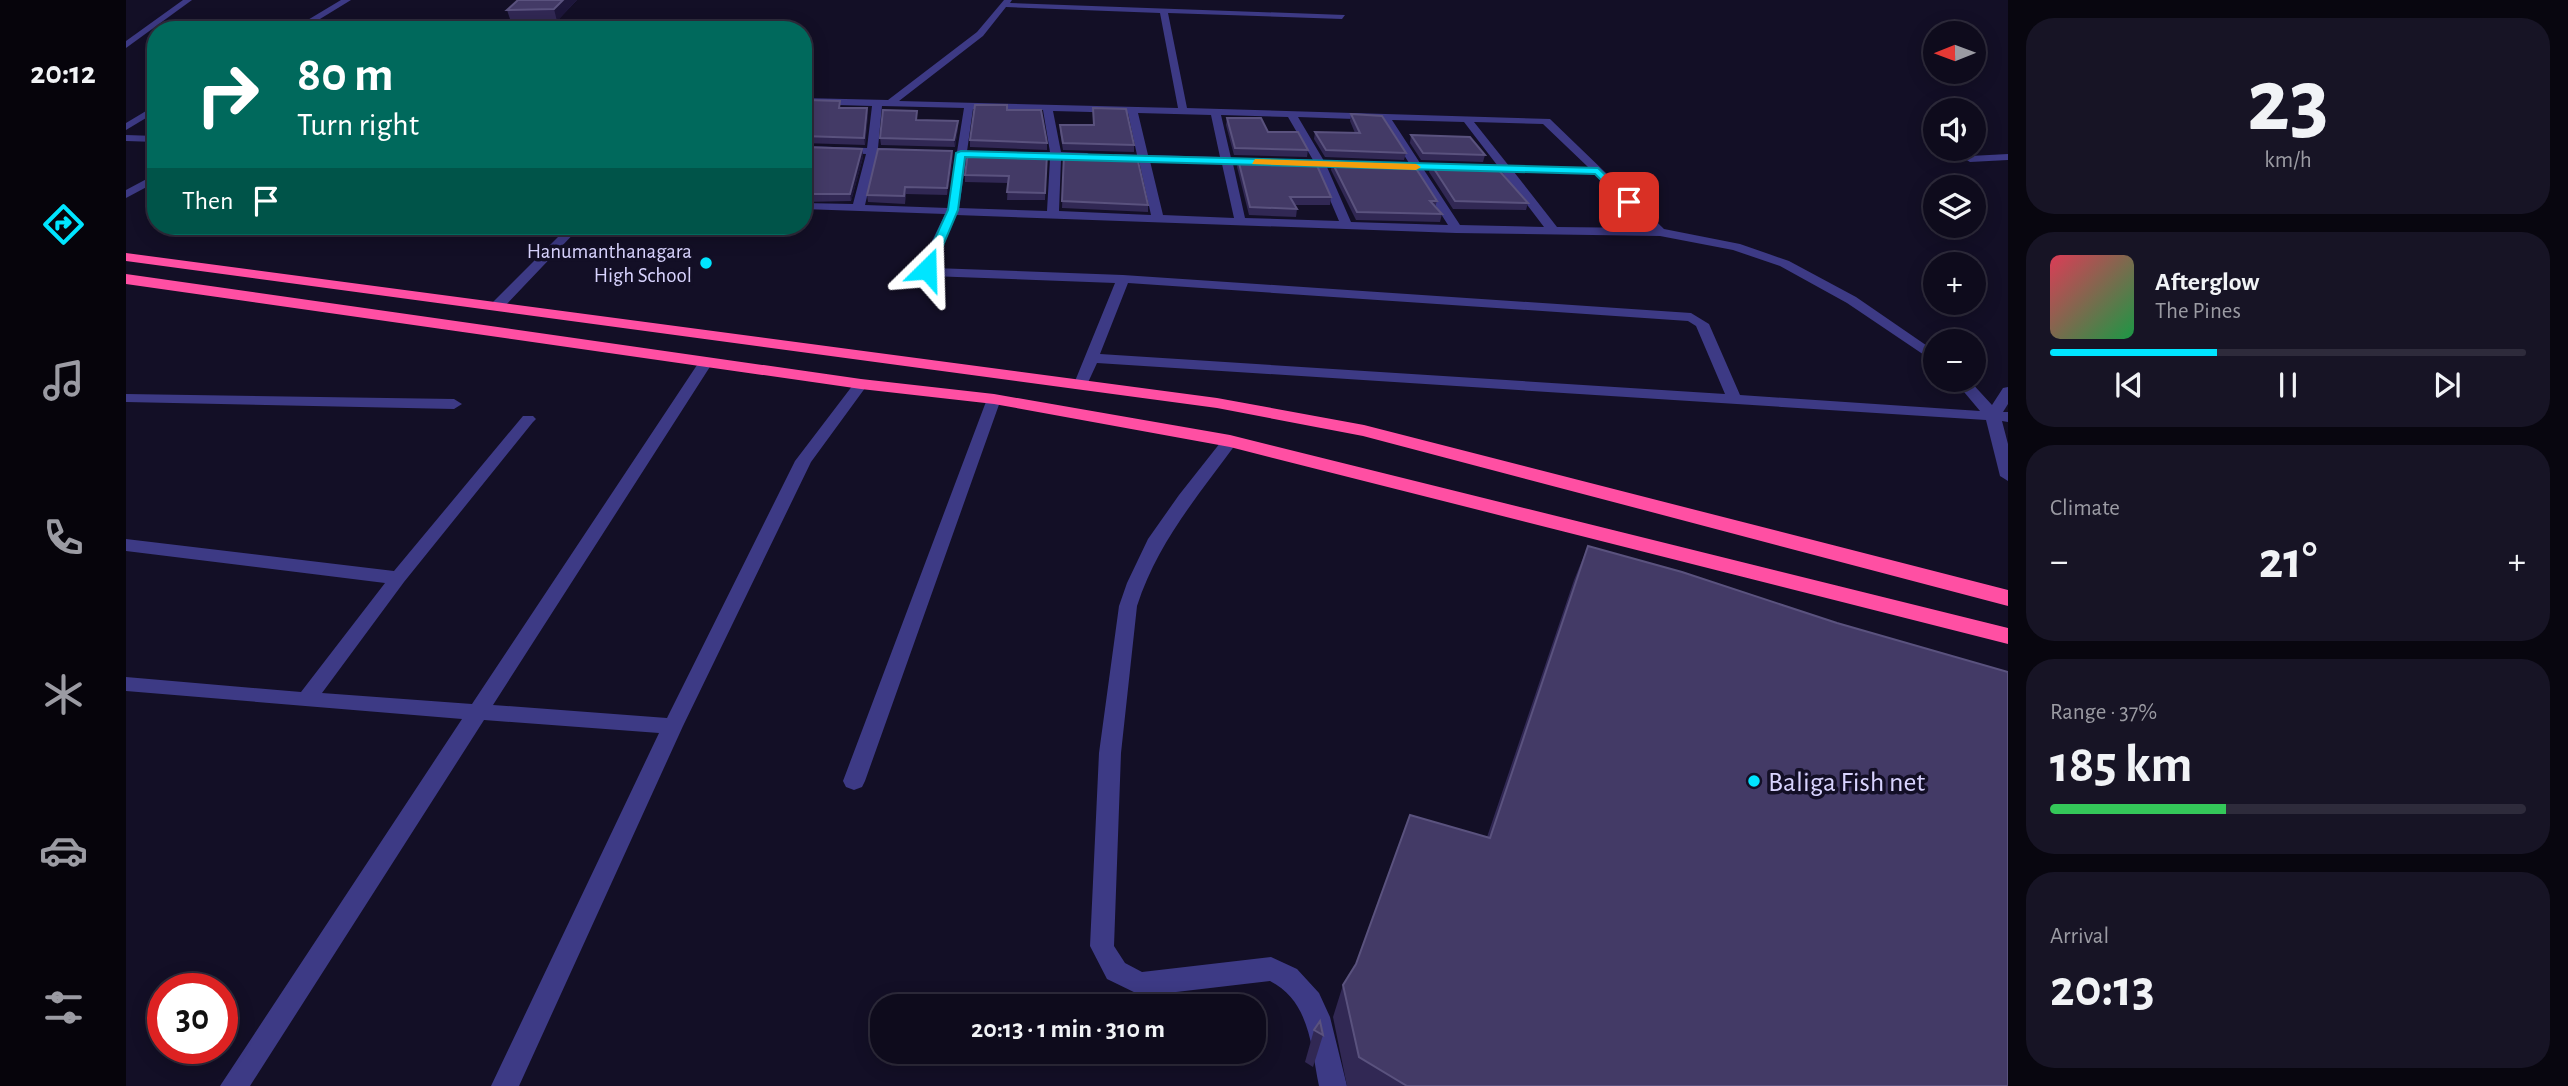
<!DOCTYPE html>
<meta charset="utf-8">
<style>
:root{--surface:#0e0b1c;--page:#171425;--text:#f1f3f6;--muted:#9b9ba3;--line:#2e2b3b;--accent:#00e5ff}
body{margin:0;font-family:"Alegreya Sans",sans-serif;background:var(--page);color:var(--text);height:100vh;display:flex;flex-direction:column;font-size:26px;white-space:nowrap}
*{box-sizing:border-box;margin:0}
p{font-size:23px;color:var(--muted)}
.icon{flex:none;width:38px;height:38px;fill:none;stroke:currentColor;stroke-width:2;stroke-linecap:round;stroke-linejoin:round}
.map{position:relative;flex:1;overflow:hidden}
.drawer{display:flex;flex-direction:column;gap:18px;padding:18px;background:#08060f;width:560px}
.drawer>*{flex:none}
.hud{position:absolute;left:21px;top:21px;width:665px;height:214px;border-radius:28px;box-shadow:0 4px 18px #0003,0 0 0 2px var(--line);background:#00695c;color:#fff;overflow:hidden}
.needle{width:46px;rotate:269deg}
.tools{position:absolute;left:1797px;top:21px;display:grid;gap:14px}
.tools a{display:grid;place-items:center;width:63px;height:63px;border-radius:50%;background:var(--surface);box-shadow:0 4px 18px #0003,0 0 0 2px var(--line);font-size:35px}
.speed{position:absolute;left:21px;top:973px;display:flex;gap:14px;font-size:35px;font-weight:700;text-align:center}
.speed>*{display:grid;place-content:center;width:91px;height:91px;border-radius:50%;background:var(--surface);box-shadow:0 4px 18px #0003,0 0 0 2px var(--line);line-height:1}
.speed .limit{border:10px solid #d22;background:#fff;color:#111}
.pin{position:absolute;display:grid;place-items:center;width:60px;height:60px;color:#fff;margin:-30px;border-radius:14px;box-shadow:0 4px 10px #0006}
.me{position:absolute;width:77px;margin:-38px;rotate:22deg;stroke-linejoin:round;filter:drop-shadow(0 0 5px #0008)}
.turn{display:flex;align-items:center;gap:24px;height:147px;padding:0 35px;font-size:32px}
.turn .icon{width:91px;height:91px;stroke-width:2.5}
.turn b{display:block;font-size:49px;line-height:60px}
.then{display:flex;align-items:center;height:66px;padding:0 35px;background:#0003;gap:14px;font-size:26px}
.big{font-size:52px;font-weight:600;line-height:1.1}
.drawer .tile{flex:1;display:flex;flex-direction:column;justify-content:center;gap:10px;min-width:0;padding:0 24px;border-radius:28px;background:var(--page)}
.drawer .dial{align-items:center;gap:0}
.dial b{font-size:91px;line-height:1}
.song{display:flex;align-items:center;gap:21px}
.cover{width:84px;height:84px;border-radius:10px;background:linear-gradient(135deg,hsl(350 70% 55%),hsl(140 70% 35%))}
.played{height:7px;border-radius:4px;background:linear-gradient(90deg,var(--accent) 35%,var(--line) 35%)}
.keys{display:flex;justify-content:space-around;direction:ltr}
.heat{display:flex;justify-content:space-between;align-items:center;font-size:38px;direction:ltr}
.charge{height:10px;border-radius:5px;background:linear-gradient(90deg,#34c759 37%,var(--line) 0)}
.trip{position:absolute;left:744px;top:994px;width:396px;height:70px;border-radius:28px;background:var(--surface);box-shadow:0 4px 18px #0003,0 0 0 2px var(--line);font-weight:600;line-height:70px;text-align:center}
main{display:flex;flex:1;min-height:0}
.dock{display:flex;flex-direction:column;width:126px;justify-content:space-around;align-items:center;background:#06040b;color:var(--muted)}
.dock .icon{width:49px;height:49px}
.dock .active{color:var(--accent)}
.dock b{font-size:32px;color:var(--text)}
.map>svg:first-child{display:block}
</style>
<main>
<nav class="dock">
<b>20:12</b>
<svg class="icon active" aria-label="directions" viewBox="0 0 24 24"><path d="M12 3l9 9-9 9-9-9zM9 14v-3h6M13 9l2 2-2 2"/></svg>
<svg class="icon" aria-label="music" viewBox="0 0 24 24"><path d="M9 18V5l10-2v13"/><circle cx="6" cy="18" r="3"/><circle cx="16" cy="16" r="3"/></svg>
<svg class="icon" aria-label="phone" viewBox="0 0 24 24"><path d="M5 4h4l2 5-3 2q2 4 5 5l2-3 5 2v4C11 20 4 13 5 4z"/></svg>
<svg class="icon" aria-label="climate" viewBox="0 0 24 24"><path d="M12 3v18M4 7l16 10M4 17L20 7"/></svg>
<svg class="icon" aria-label="car" viewBox="0 0 24 24"><path d="M5 17H2v-5l4-1 3-4h7l3 4 3 1v5h-3M9 17h6M6 11h13"/><circle cx="7" cy="17" r="2"/><circle cx="17" cy="17" r="2"/></svg>
<svg class="icon" aria-label="filters" viewBox="0 0 24 24"><path d="M4 7h16M4 17h16"/><circle cx="9" cy="7" r="2"/><circle cx="15" cy="17" r="2"/></svg>
</nav>
<div class="map">
<svg width="1882" height="1086" viewBox="0 0 1882 1086">
<rect width="100%" height="100%" fill="#130f26"/>
<g fill="none" stroke-linecap="round" stroke-linejoin="round">
<!-- minor -->
<path fill="#3d3a85" fill-rule="evenodd" d="M 57,0 L 66,0 L 0,48 L 0,41 Z
M 215,0 L 225,0 L 176,30 L 165,30 Z
M 878,0 L 886,0 L 884,3 L 1219,15 L 1216,19 L 1042,13 L 1061,108 L 1424,119 L 1538,229 L 1614,244 L 1663,261 L 1730,297 L 1810,352 L 1810,363 L 1721,303 L 1654,266 L 1607,250 L 1534,236 L 1330,233 L 830,215 L 806,266 L 808,268 L 997,275 L 1565,313 L 1583,324 L 1614,395 L 1854,411 L 1828,380 L 1843,380 L 1866,405 L 1877,388 L 1882,387 L 1882,404 L 1877,412 L 1882,412 L 1882,422 L 1876,421 L 1882,444 L 1882,481 L 1874,476 L 1860,420 L 971,363 L 959,389 L 949,389 L 947,386 L 989,283 L 804,276 L 800,275 L 794,266 L 819,214 L 677,209 L 677,203 L 727,204 L 740,154 L 677,152 L 677,146 L 741,148 L 746,106 L 677,104 L 677,98 L 762,100 L 851,32 ZM 880,7 L 1034,13 L 1052,108 L 773,101 L 857,36 ZM 756,106 L 838,108 L 822,208 L 739,205 L 751,154 L 776,155 L 781,152 L 776,149 L 752,148 ZM 847,109 L 917,110 L 924,152 L 898,152 L 893,155 L 898,158 L 924,159 L 921,211 L 833,208 ZM 927,111 L 1002,113 L 1011,155 L 989,154 L 984,157 L 989,160 L 1013,161 L 1025,215 L 933,211 L 935,159 L 961,159 L 966,156 L 961,153 L 935,152 ZM 1012,113 L 1085,115 L 1094,157 L 1022,155 ZM 1095,115 L 1162,117 L 1187,160 L 1168,160 L 1163,163 L 1168,166 L 1190,167 L 1213,221 L 1119,218 L 1107,164 L 1133,165 L 1138,162 L 1133,159 L 1105,158 ZM 1172,117 L 1256,120 L 1283,163 L 1265,163 L 1260,166 L 1265,169 L 1287,170 L 1322,225 L 1225,222 L 1201,167 L 1227,168 L 1232,165 L 1227,162 L 1198,161 ZM 1266,120 L 1338,122 L 1371,165 L 1294,163 ZM 1348,122 L 1417,124 L 1462,167 L 1383,166 ZM 1024,161 L 1096,164 L 1108,218 L 1037,215 ZM 1298,170 L 1376,172 L 1418,227 L 1334,225 ZM 1388,172 L 1468,174 L 1523,228 L 1431,227 ZM 1002,283 L 1562,321 L 1570,326 L 1599,394 L 974,354 Z
M 30,105 L 30,112 L 0,130 L 0,123 Z
M 0,135 L 30,136 L 30,142 L 0,141 Z
M 1882,154 L 1882,160 L 1844,162 L 1839,159 L 1844,156 Z
M 30,174 L 30,182 L 0,198 L 0,190 Z
M 443,226 L 455,226 L 377,308 L 367,308 L 367,302 Z
M 580,358 L 587,362 L 367,705 L 541,718 L 669,461 L 730,381 L 740,381 L 742,384 L 685,462 L 557,726 L 393,1086 L 365,1086 L 533,733 L 358,720 L 124,1086 L 94,1086 L 336,719 L 0,691 L 0,677 L 175,692 L 259,583 L 0,551 L 0,539 L 268,571 L 397,416 L 407,416 L 410,419 L 407,422 L 278,582 L 196,693 L 346,704 L 573,362 Z
M 0,394 L 328,399 L 336,404 L 328,409 L 0,402 Z
M 868,395 L 875,399 L 739,781 L 736,787 L 728,790 L 720,787 L 717,781 L 861,399 Z
M 1104,436 L 1112,441 C 1073,495 1032,541 1011,606 L 995,753 L 988,946 L 999,963 L 1016,972 L 1145,957 L 1171,969 L 1193,993 L 1204,1017 L 1221,1086 L 1193,1086 C 1185,1047 1184,1001 1144,981 L 1016,996 L 981,979 L 964,946 L 973,753 L 993,606 L 1001,583 L 1022,539 L 1053,495 L 1098,438 Z"/>
<!-- highway -->
<path fill="#ff4fa3" fill-rule="evenodd" d="M 0,253 L 1091,398 L 1238,425 L 1882,590 L 1882,606 L 1237,436 L 1091,408 L 0,261 Z
M 0,274 L 735,379 L 868,394 L 1104,435 L 1882,628 L 1882,644 L 1104,447 L 868,404 L 735,389 L 0,284 Z"/>
</g>
<!-- wall -->
<path fill="#312854" d="M 451,0 L 431,21 L 385,22 L 381,10 Z
M 677,106 L 741,108 L 742,115 L 739,145 L 677,143 Z
M 881,110 L 921,143 L 921,150 L 844,147 L 844,140 Z
M 1225,114 L 1280,153 L 1278,160 L 1199,157 L 1188,139 L 1189,132 L 1229,133 L 1224,121 Z
M 1101,118 L 1142,132 L 1182,150 L 1181,157 L 1108,155 L 1100,125 Z
M 791,120 L 832,128 L 829,147 L 755,145 L 754,138 Z
M 934,125 L 968,125 L 1008,145 L 1008,152 L 937,150 L 934,132 Z
M 1285,135 L 1359,155 L 1357,162 L 1295,160 L 1284,143 Z
M 677,147 L 736,149 L 737,157 L 725,201 L 677,202 Z
M 826,151 L 827,159 L 821,195 L 780,194 L 779,204 L 742,202 L 741,195 Z
M 921,154 L 919,200 L 881,200 L 882,183 L 839,182 L 839,175 Z
M 938,154 L 1022,205 L 1022,212 L 936,208 Z
M 1112,159 L 1205,197 L 1204,205 L 1168,205 L 1171,209 L 1170,217 L 1123,215 L 1111,167 Z
M 1206,162 L 1311,201 L 1309,207 L 1316,214 L 1314,222 L 1230,220 L 1205,170 Z
M 1305,164 L 1402,203 L 1400,210 L 1327,209 L 1303,172 Z
M 1462,546 L 1882,1086 L 1221,1086 L 1207,1017 L 1217,985 L 1361,837 L 1448,580 Z
M 1188,1030 L 1197,1035 L 1187,1067 L 1179,1062 Z"/>
<!-- shaded-wall -->
<path fill="#1d163a" d="M 437,0 L 451,0 L 431,21 L 428,9 Z
M 741,108 L 742,115 L 739,145 L 738,138 Z
M 832,121 L 832,128 L 829,147 L 828,140 Z
M 736,149 L 737,157 L 725,201 L 724,194 Z
M 826,151 L 827,159 L 821,195 L 821,188 Z"/>
<!-- building -->
<path fill="#433a66" stroke="#5a527e" stroke-width="2" d="M 392,0 L 437,0 L 428,9 L 381,10 Z
M 681,100 L 714,101 L 713,108 L 741,108 L 738,138 L 677,136 L 677,106 Z
M 849,105 L 881,105 L 881,110 L 915,110 L 921,143 L 844,140 Z
M 967,108 L 1000,109 L 1008,145 L 937,143 L 934,125 L 968,125 Z
M 757,110 L 791,111 L 790,120 L 832,121 L 828,140 L 754,138 Z
M 1225,114 L 1256,116 L 1280,153 L 1200,150 L 1189,132 L 1234,133 Z
M 1101,118 L 1135,118 L 1142,132 L 1172,132 L 1182,150 L 1109,148 Z
M 1285,135 L 1344,137 L 1359,155 L 1297,153 Z
M 677,147 L 736,149 L 724,194 L 677,194 Z
M 752,149 L 826,151 L 821,188 L 779,187 L 778,196 L 741,195 Z
M 842,152 L 921,154 L 919,193 L 881,192 L 883,176 L 839,175 Z
M 938,154 L 1011,157 L 1022,205 L 936,201 Z
M 1112,159 L 1189,161 L 1205,197 L 1164,197 L 1171,209 L 1124,207 Z
M 1206,162 L 1287,164 L 1311,201 L 1304,201 L 1316,214 L 1231,212 Z
M 1305,164 L 1370,167 L 1402,203 L 1329,201 Z
M 1462,546 L 1556,572 L 1711,623 L 1882,672 L 1882,1086 L 1281,1086 L 1233,1057 L 1217,985 L 1230,964 L 1284,815 L 1364,838 Z
M 1194,1021 L 1197,1035 L 1188,1030 Z"/>
<!-- route -->
<path fill="#00e5ff" stroke="#0095a6" stroke-width="2" d="M 835,151 L 1472,168 L 1508,202 L 1499,204 L 1469,174 L 839,157 L 832,210 L 807,269 L 797,272 L 795,269 L 822,210 L 830,153 Z"/>
<!-- slow -->
<path fill="#f59e0b" d="M 1129,159 L 1290,164 L 1295,167 L 1290,170 L 1126,164 Z"/>
<!-- markers -->
<g fill="#00e5ff" stroke="#130f26" stroke-width="2.5">
<circle cx="580" cy="263" r="7"/>
<circle cx="1628" cy="781" r="7"/>
</g>
<g text-anchor="middle" stroke-width="7" stroke-linejoin="round" paint-order="stroke">
<!-- far-poi labels -->
<g font-size="21" fill="#d9d4ff" stroke="#130f26" text-anchor="end">
<text x="566" y="258">Hanumanthanagara<tspan x="566" dy="24">High School</tspan></text>
</g>
<!-- near-poi labels -->
<g font-size="28" fill="#d9d4ff" stroke="#130f26" text-anchor="start">
<text x="1642" y="791">Baliga Fish net</text>
</g>
</g>
</svg>
<div class="tools">
<a><svg class="needle" viewBox="-14 -14 28 28"><path d="M0-13l5 13h-10z" fill="#e53935"/><path d="M0 13l5-13h-10z" fill="#9b9ba3"/></svg></a>
<a><svg class="icon" aria-label="sound" viewBox="0 0 24 24"><path d="M4 9h4l5-4v14l-5-4H4zM17 9q2 3 0 6"/></svg></a>
<a><svg class="icon" aria-label="layers" viewBox="0 0 24 24"><path d="M12 4l9 5-9 5-9-5zM3 14l9 5 9-5"/></svg></a>
<a>+</a>
<a>−</a>
</div>
<div class="speed"><div class="limit">30</div></div>
<div class="pin" style="left:1503px;top:202px;background:#d93025"><svg class="icon" aria-label="arrive" viewBox="0 0 24 24"><path d="M6 21V4h12l-3 4 3 4H6"/></svg></div>
<svg class="me" style="left:801px;top:269px" viewBox="-20 -20 40 40"><path d="M0-17L14 15 0 8-14 15z" fill="#00e5ff" stroke="#fff" stroke-width="4"/></svg>
<div class="trip">20:13 · 1 min · 310 m</div>
<div class="hud">
<div class="turn"><svg class="icon" aria-label="right" viewBox="0 0 24 24"><path d="M7 20v-9h11M14 6l5 5-5 5"/></svg><div><b>80 m</b>Turn right</div></div>
<div class="then">Then<svg class="icon" aria-label="arrive" viewBox="0 0 24 24"><path d="M6 21V4h12l-3 4 3 4H6"/></svg></div>
</div>
</div>
<section class="drawer">
<div class="tile dial"><b>23</b><p>km/h</p></div>
<div class="tile">
<div class="song"><i class="cover"></i><div><b>Afterglow</b><p>The Pines</p></div></div>
<div class="played"></div>
<div class="keys"><svg class="icon" aria-label="previous" viewBox="0 0 24 24"><path d="M18 5L8 12l10 7zM5 5v14"/></svg><svg class="icon" aria-label="pause" viewBox="0 0 24 24"><path d="M8 5v14M16 5v14"/></svg><svg class="icon" aria-label="next" viewBox="0 0 24 24"><path d="M6 5l10 7-10 7zM19 5v14"/></svg></div>
</div>
<div class="tile"><p>Climate</p>
<div class="heat"><a>−</a><b class="big">21°</b><a>+</a></div>
</div>
<div class="tile"><p>Range · 37%</p><b class="big">185 km</b><div class="charge"></div></div>
<div class="tile"><p>Arrival</p><b class="big">20:13</b></div>
</section>
</main>
